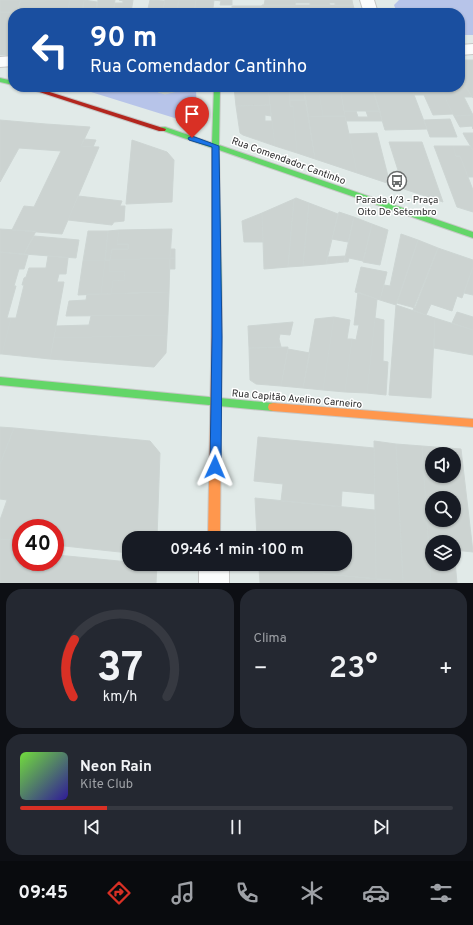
<!DOCTYPE html>
<html lang="pt">
<meta charset="utf-8">
<style>
:root{--surface:#171b24;--page:#242831;--text:#f1f3f6;--muted:#9ea1a6;--line:#363941;--accent:#d93025}
body{margin:0;font-family:Overpass,sans-serif;background:var(--page);color:var(--text);height:100vh;display:flex;flex-direction:column;font-size:15px;white-space:nowrap}
*{box-sizing:border-box;margin:0}
p{font-size:13px;color:var(--muted)}
.icon{flex:none;width:22px;height:22px;fill:none;stroke:currentColor;stroke-width:2;stroke-linecap:round;stroke-linejoin:round}
.map{position:relative;height:583px;overflow:hidden}
.drawer{display:flex;flex-direction:column;gap:6px;padding:6px;background:#0d0f14;flex:1}
.drawer>*{flex:none}
.hud{position:absolute;left:8px;top:8px;width:457px;height:84px;border-radius:16px;box-shadow:0 1px 3px #0004;background:#1a4fa0;color:#fff;overflow:hidden}
.controls{position:absolute;left:425px;top:447px;display:grid;gap:8px}
.controls a{display:grid;place-items:center;width:36px;height:36px;border-radius:50%;background:var(--surface);box-shadow:0 1px 3px #0004;font-size:20px}
.speed{position:absolute;left:12px;top:519px;display:flex;gap:8px;font-size:20px;font-weight:700;text-align:center}
.speed>*{display:grid;place-content:center;width:52px;height:52px;border-radius:50%;background:var(--surface);box-shadow:0 1px 3px #0004;line-height:1}
.speed .limit{border:6px solid #d22;background:#fff;color:#111}
.pin{position:absolute;display:grid;place-items:center;width:34px;height:34px;color:#fff;margin:-41px -17px;border-radius:50% 50% 50% 0;rotate:-45deg;box-shadow:0 0 4px #0007}
.pin .icon{rotate:45deg}
.me{position:absolute;width:44px;margin:-22px;rotate:1deg;stroke-linejoin:round;filter:drop-shadow(0 0 3px #0008)}
.turn{display:flex;align-items:center;gap:14px;height:84px;padding:0 16px;font-size:18px}
.turn .icon{width:52px;height:52px;stroke-width:2.5}
.turn b{display:block;font-size:28px;line-height:34px}
.big{font-size:30px;font-weight:600;line-height:1.1}
.drawer .widget{flex:1;display:flex;flex-direction:column;justify-content:center;gap:6px;min-width:0;padding:0 14px;border-radius:16px;background:var(--page)}
.drawer .dial{align-items:center;gap:0}
.dial svg{height:104px;overflow:visible;fill:none;stroke:var(--line);stroke-width:7;stroke-linecap:round;text-anchor:middle}
.dial text{fill:var(--text);stroke:none}
.song{display:flex;align-items:center;gap:12px}
.cover{width:48px;height:48px;border-radius:6px;background:linear-gradient(135deg,hsl(100 70% 55%),hsl(250 70% 35%))}
.played{height:4px;border-radius:2px;background:linear-gradient(90deg,var(--accent) 20%,var(--line) 20%)}
.keys{display:flex;justify-content:space-around;direction:ltr}
.heat{display:flex;justify-content:space-between;align-items:center;font-size:22px;direction:ltr}
.drawer .tiles{flex:1;display:grid;gap:6px;grid-template-columns:1fr 1fr}
.widget:last-child{grid-column:span 2}
.trip{position:absolute;left:122px;top:531px;width:230px;height:40px;border-radius:16px;background:var(--surface);box-shadow:0 1px 3px #0004;font-weight:600;line-height:40px;text-align:center}
.menu{display:flex;height:64px;justify-content:space-around;align-items:center;background:#090b0e;color:var(--muted)}
.menu .icon{width:28px;height:28px}
.menu .current{color:var(--accent)}
.menu b{font-size:18px;color:var(--text)}
.map>svg:first-child{display:block}
</style>
<div class="map">
<svg width="473" height="583" viewBox="0 0 473 583">
<rect width="100%" height="100%" fill="#e1eae8"/>
<!-- green -->
<path fill="#b7c4e9" d="M 399,0 L 473,0 L 473,35 L 460,35 L 460,13 L 397,13 L 394,5 Z
M 75,87 L 196,87 L 197,125 Z"/>
<!-- building -->
<path fill="#ccd3d1" stroke="#cdd5d3" fill-rule="evenodd" d="M 0,0 L 21,0 L 17,12 L 0,12 Z
M 21,0 L 45,0 L 45,1 L 20,2 Z
M 45,0 L 70,0 L 67,13 L 17,13 L 20,2 L 45,1 Z
M 70,0 L 84,0 L 82,13 L 67,13 Z
M 84,0 L 97,2 L 96,11 L 82,12 Z
M 98,0 L 115,0 L 113,13 L 96,13 Z
M 119,0 L 133,0 L 131,13 L 113,13 L 115,3 L 123,3 L 123,1 Z
M 150,0 L 165,1 L 162,13 L 147,13 Z
M 165,0 L 179,0 L 176,13 L 162,13 Z
M 179,0 L 196,0 L 194,13 L 176,13 Z
M 196,0 L 214,0 L 213,8 L 195,8 Z
M 214,0 L 232,0 L 232,5 L 220,5 L 221,1 Z
M 265,0 L 296,0 L 295,5 L 264,5 Z
M 296,0 L 352,0 L 353,5 L 335,5 L 335,3 L 329,3 L 330,5 L 310,5 L 310,3 L 295,3 Z
M 262,5 L 353,5 L 355,11 L 324,11 L 323,9 L 262,11 Z
M 232,6 L 262,6 L 262,13 L 232,13 Z
M 195,8 L 232,8 L 232,13 L 194,13 Z
M 291,11 L 301,11 L 302,13 L 355,11 L 355,13 L 291,13 Z
M 0,12 L 17,12 L 13,13 L 13,24 L 3,55 L 0,55 Z
M 13,24 L 13,55 L 3,55 Z
M 460,60 L 473,60 L 473,98 L 460,78 Z
M 460,78 L 472,97 L 464,97 L 473,115 L 454,116 L 440,87 L 460,87 Z
M 154,87 L 179,87 L 179,88 L 178,91 L 165,94 L 158,92 Z
M 234,87 L 268,87 L 270,105 L 236,106 Z
M 268,87 L 289,87 L 290,106 L 293,106 L 297,153 L 275,146 Z
M 289,87 L 303,87 L 306,100 L 290,100 Z
M 303,87 L 340,87 L 345,116 L 323,116 L 319,93 L 304,93 Z
M 340,87 L 372,87 L 380,111 L 344,111 Z
M 372,87 L 411,87 L 427,129 L 385,130 Z
M 411,87 L 440,87 L 453,114 L 433,115 L 424,95 L 414,95 Z
M 304,93 L 319,93 L 323,116 L 308,117 Z
M 290,100 L 306,100 L 315,159 L 297,153 L 293,106 L 290,106 Z
M 270,105 L 271,116 L 265,115 L 265,121 L 272,121 L 275,146 L 243,135 L 240,133 L 236,106 Z
M 344,111 L 356,111 L 358,117 L 368,117 L 366,111 L 380,111 L 382,121 L 346,121 Z
M 473,115 L 473,129 L 472,126 L 460,127 L 454,116 Z
M 345,116 L 349,134 L 357,173 L 315,159 L 308,117 Z
M 450,119 L 457,137 L 430,137 L 424,120 Z
M 0,120 L 46,124 L 90,127 L 81,146 L 99,147 L 62,234 L 12,230 L 24,206 L 34,207 L 61,151 L 19,148 L 0,182 Z
M 377,133 L 390,184 L 357,173 L 349,134 Z
M 463,133 L 473,133 L 473,150 L 465,137 Z
M 84,139 L 96,140 L 93,147 L 81,146 Z
M 132,140 L 167,152 L 174,160 L 172,202 L 126,204 Z
M 389,142 L 422,142 L 443,202 L 404,189 Z
M 434,146 L 453,146 L 456,156 L 460,156 L 473,190 L 473,212 L 457,207 Z
M 453,146 L 470,146 L 473,150 L 473,177 L 468,177 L 460,156 L 456,156 Z
M 78,196 L 122,201 L 120,206 L 125,206 L 124,221 L 114,222 L 112,225 L 68,220 Z
M 296,198 L 309,203 L 303,266 L 288,267 L 294,199 Z
M 294,199 L 288,267 L 264,269 L 262,213 Z
M 309,203 L 338,214 L 326,264 L 303,266 Z
M 339,212 L 354,217 L 348,242 L 332,239 Z
M 262,213 L 263,242 L 244,242 L 242,221 Z
M 354,217 L 372,224 L 363,261 L 349,258 L 348,262 L 344,262 Z
M 372,224 L 388,230 L 380,265 L 363,262 Z
M 0,229 L 32,231 L 36,231 L 24,254 L 0,252 Z
M 172,229 L 170,258 L 110,260 L 112,249 L 128,249 L 128,244 L 117,244 L 119,230 Z
M 119,230 L 117,244 L 128,244 L 128,249 L 112,249 L 110,260 L 105,260 L 108,231 Z
M 88,231 L 108,231 L 105,260 L 83,261 Z
M 401,234 L 418,240 L 396,305 L 380,300 L 384,285 L 390,286 Z
M 34,236 L 79,240 L 76,258 L 24,254 Z
M 418,240 L 438,248 L 415,308 L 397,303 Z
M 438,248 L 473,260 L 473,267 L 462,298 L 457,296 L 452,311 L 431,304 L 426,315 L 413,310 Z
M 171,249 L 175,249 L 175,258 L 170,258 Z
M 0,252 L 28,255 L 24,269 L 19,269 L 14,286 L 16,286 L 7,318 L 11,318 L 2,354 L 0,354 Z
M 48,256 L 68,258 L 66,274 L 59,274 L 57,282 L 64,282 L 50,359 L 2,354 L 11,318 L 16,318 L 24,285 L 22,285 L 24,278 L 26,277 L 29,268 L 46,268 Z
M 345,256 L 344,262 L 326,264 L 328,257 Z
M 170,258 L 175,258 L 175,269 L 170,269 Z
M 170,258 L 169,292 L 111,294 L 113,281 L 124,280 L 125,271 L 109,272 L 110,260 Z
M 105,260 L 110,260 L 109,272 L 125,271 L 124,280 L 113,281 L 111,294 L 101,294 Z
M 105,260 L 101,294 L 78,295 L 83,261 Z
M 361,267 L 387,272 L 380,300 L 355,292 Z
M 473,267 L 473,295 L 464,293 Z
M 169,292 L 168,315 L 66,316 L 69,301 L 86,300 L 87,294 Z
M 358,292 L 377,299 L 367,393 L 345,392 L 352,339 L 356,340 L 359,325 L 354,325 Z
M 396,305 L 435,318 L 431,398 L 389,395 Z
M 457,312 L 473,317 L 473,330 L 452,323 Z
M 168,315 L 167,335 L 54,338 L 56,326 L 89,325 L 91,316 Z
M 334,317 L 350,320 L 347,339 L 352,339 L 345,392 L 323,390 Z
M 334,317 L 323,390 L 303,388 L 315,319 Z
M 375,318 L 384,320 L 383,361 L 388,362 L 386,395 L 367,393 Z
M 435,318 L 473,330 L 473,355 L 434,348 Z
M 293,322 L 290,335 L 280,334 L 279,339 L 281,347 L 249,348 L 248,326 Z
M 167,335 L 166,353 L 154,367 L 50,359 L 54,338 Z
M 288,347 L 281,386 L 256,384 L 250,380 L 249,348 Z
M 288,349 L 310,353 L 303,388 L 281,386 Z
M 0,427 L 14,428 L 0,464 Z
M 14,428 L 150,441 L 160,453 L 157,538 L 129,538 L 129,553 L 55,545 L 55,528 L 21,528 L 21,541 L 0,539 L 0,520 L 7,500 L 0,499 L 0,464 Z
M 258,437 L 374,448 L 375,494 L 342,491 L 341,507 L 281,501 L 283,484 L 254,481 Z
M 374,441 L 396,444 L 403,581 L 376,579 Z
M 396,444 L 422,446 L 431,583 L 403,581 Z
M 422,446 L 461,449 L 473,552 L 454,550 L 454,542 L 432,542 L 432,564 L 454,564 L 454,550 L 457,583 L 431,583 ZM 432,454 L 454,454 L 454,476 L 432,476 ZM 432,498 L 454,498 L 454,520 L 432,520 Z
M 255,498 L 375,510 L 376,579 L 259,568 L 258,564 L 345,564 L 345,538 L 257,538 Z
M 0,539 L 21,541 L 21,562 L 55,562 L 55,545 L 59,545 L 57,555 L 129,562 L 129,564 L 157,565 L 156,583 L 0,583 Z
M 259,568 L 403,581 L 429,583 L 260,583 Z"/>
<g fill="none" stroke-linecap="round" stroke-linejoin="round">
<defs>
<path id="street" d="M 360,0 L 374,0 L 378,13 L 364,13 Z
M 473,44 L 473,54 L 460,55 L 460,45 Z
M 13,56 L 13,66 L 0,67 L 0,57 Z
M 199,564 L 229,564 L 229,583 L 199,583 Z"/>
<path id="fast" d="M 0,78 L 13,81 L 13,85 L 0,82 Z
M 214,87 L 220,87 L 219,145 L 473,232 L 473,238 L 219,150 L 222,309 L 220,311 L 214,311 L 212,309 L 212,148 L 158,129 L 162,127 L 165,127 L 212,143 Z
M 0,377 L 273,403 L 277,404 L 278,407 L 277,410 L 273,411 L 0,385 Z"/>
<path id="slow" d="M 217,306 L 222,309 L 220,538 L 208,538 L 212,309 Z
M 273,403 L 473,419 L 473,427 L 273,411 L 269,410 L 268,407 L 269,404 Z"/>
<path id="jam" d="M 24,87 L 34,87 L 166,129 L 165,131 L 159,131 Z"/>
</defs>
<!-- street casing -->
<use href="#street" stroke="#c6c7c6" stroke-width="2"/>
<!-- fast casing -->
<use href="#fast" stroke="#c6c7c6" stroke-width="2"/>
<!-- slow casing -->
<use href="#slow" stroke="#c6c7c6" stroke-width="2"/>
<!-- jam casing -->
<use href="#jam" stroke="#c6c7c6" stroke-width="2"/>
<!-- street -->
<use href="#street" fill="#fafcfc" fill-rule="evenodd"/>
<!-- fast -->
<use href="#fast" fill="#63d668" fill-rule="evenodd"/>
<!-- slow -->
<use href="#slow" fill="#ff974d" fill-rule="evenodd"/>
<!-- jam -->
<use href="#jam" fill="#b3261e" fill-rule="evenodd"/>
</g>
<!-- route -->
<path fill="#1a73e8" stroke="#114b97" d="M 192,136 L 219,146 L 222,337 L 221,467 L 219,471 L 215,472 L 211,471 L 210,467 L 212,337 L 212,147 L 189,140 L 188,138 Z"/>
<!-- icons -->
<defs>
<symbol id="bus-ring" viewBox="-11 -11 22 22"><circle r="9.5" fill="#fff" stroke="#6b6e6e" stroke-width="1.5"/><path d="M-5-6H5V4H4V6H2V4H-2V6H-4V4H-5ZM-3.5-4V0h7V-4ZM-3.5 1.2v1.5H-2V1.2ZM2 1.2v1.5H3.5V1.2Z" fill="#6b6e6e"/></symbol>
</defs>
<g fill-rule="evenodd">
<use href="#bus-ring" x="386" y="170" width="22" height="22"/>
</g>
<g text-anchor="middle" stroke-width="3" stroke-linejoin="round" paint-order="stroke">
<!-- street labels -->
<g font-size="10" fill="#2c2c2c" stroke="#fff">
<text transform="translate(289 160) rotate(20)" y="4">Rua Comendador Cantinho</text>
<text transform="translate(297 398) rotate(5)" y="4">Rua Capitão Avelino Carneiro</text>
</g>
<!-- poi labels -->
<g font-size="10" fill="#2c2c2c" stroke="#fff">
<text x="397" y="203">Parada 1/3 - Praça<tspan x="397" dy="12">Oito De Setembro</tspan></text>
</g>
</g>
</svg>
<div class="controls">
<a><svg class="icon" aria-label="sound" viewBox="0 0 24 24"><path d="M4 9h4l5-4v14l-5-4H4zM17 9q2 3 0 6"/></svg></a>
<a><svg class="icon" aria-label="search" viewBox="0 0 24 24"><circle cx="10" cy="10" r="6"/><path d="M15 15l6 6"/></svg></a>
<a><svg class="icon" aria-label="layers" viewBox="0 0 24 24"><path d="M12 4l9 5-9 5-9-5zM3 14l9 5 9-5"/></svg></a>
</div>
<div class="speed"><div class="limit">40</div></div>
<div class="pin" style="left:192px;top:138px;background:#d93025"><svg class="icon" aria-label="arrive" viewBox="0 0 24 24"><path d="M6 21V4h12l-3 4 3 4H6"/></svg></div>
<svg class="me" style="left:215px;top:467px" viewBox="-20 -20 40 40"><path d="M0-17L14 15 0 8-14 15z" fill="#1a73e8" stroke="#fff" stroke-width="4"/></svg>
<div class="trip">09:46 · 1 min · 100 m</div>
<div class="hud">
<div class="turn"><svg class="icon" aria-label="left" viewBox="0 0 24 24"><path d="M17 20v-9H6M10 6l-5 5 5 5"/></svg><div><b>90 m</b>Rua Comendador Cantinho</div></div>
</div>
</div>
<section class="drawer">
<div class="tiles">
<div class="widget dial"><svg viewBox="0 0 100 80">
<path d="M14 69A42 42 0 1 1 86 69"/>
<path d="M14 69A42 42 0 0 1 15 25" stroke="#d93025"/>
<text x="50" y="56" font-size="32" font-weight="700">37</text>
<text x="50" y="72" font-size="11">km/h</text>
</svg></div>
<div class="widget"><p>Clima</p>
<div class="heat"><a>−</a><b class="big">23°</b><a>+</a></div>
</div>
<div class="widget">
<div class="song"><i class="cover"></i><div><b>Neon Rain</b><p>Kite Club</p></div></div>
<div class="played"></div>
<div class="keys"><svg class="icon" aria-label="previous" viewBox="0 0 24 24"><path d="M18 5L8 12l10 7zM5 5v14"/></svg><svg class="icon" aria-label="pause" viewBox="0 0 24 24"><path d="M8 5v14M16 5v14"/></svg><svg class="icon" aria-label="next" viewBox="0 0 24 24"><path d="M6 5l10 7-10 7zM19 5v14"/></svg></div>
</div>
</div>
</section>
<nav class="menu">
<b>09:45</b>
<svg class="icon current" aria-label="directions" viewBox="0 0 24 24"><path d="M12 3l9 9-9 9-9-9zM9 14v-3h6M13 9l2 2-2 2"/></svg>
<svg class="icon" aria-label="music" viewBox="0 0 24 24"><path d="M9 18V5l10-2v13"/><circle cx="6" cy="18" r="3"/><circle cx="16" cy="16" r="3"/></svg>
<svg class="icon" aria-label="phone" viewBox="0 0 24 24"><path d="M5 4h4l2 5-3 2q2 4 5 5l2-3 5 2v4C11 20 4 13 5 4z"/></svg>
<svg class="icon" aria-label="climate" viewBox="0 0 24 24"><path d="M12 3v18M4 7l16 10M4 17L20 7"/></svg>
<svg class="icon" aria-label="car" viewBox="0 0 24 24"><path d="M5 17H2v-5l4-1 3-4h7l3 4 3 1v5h-3M9 17h6M6 11h13"/><circle cx="7" cy="17" r="2"/><circle cx="17" cy="17" r="2"/></svg>
<svg class="icon" aria-label="filters" viewBox="0 0 24 24"><path d="M4 7h16M4 17h16"/><circle cx="9" cy="7" r="2"/><circle cx="15" cy="17" r="2"/></svg>
</nav>
